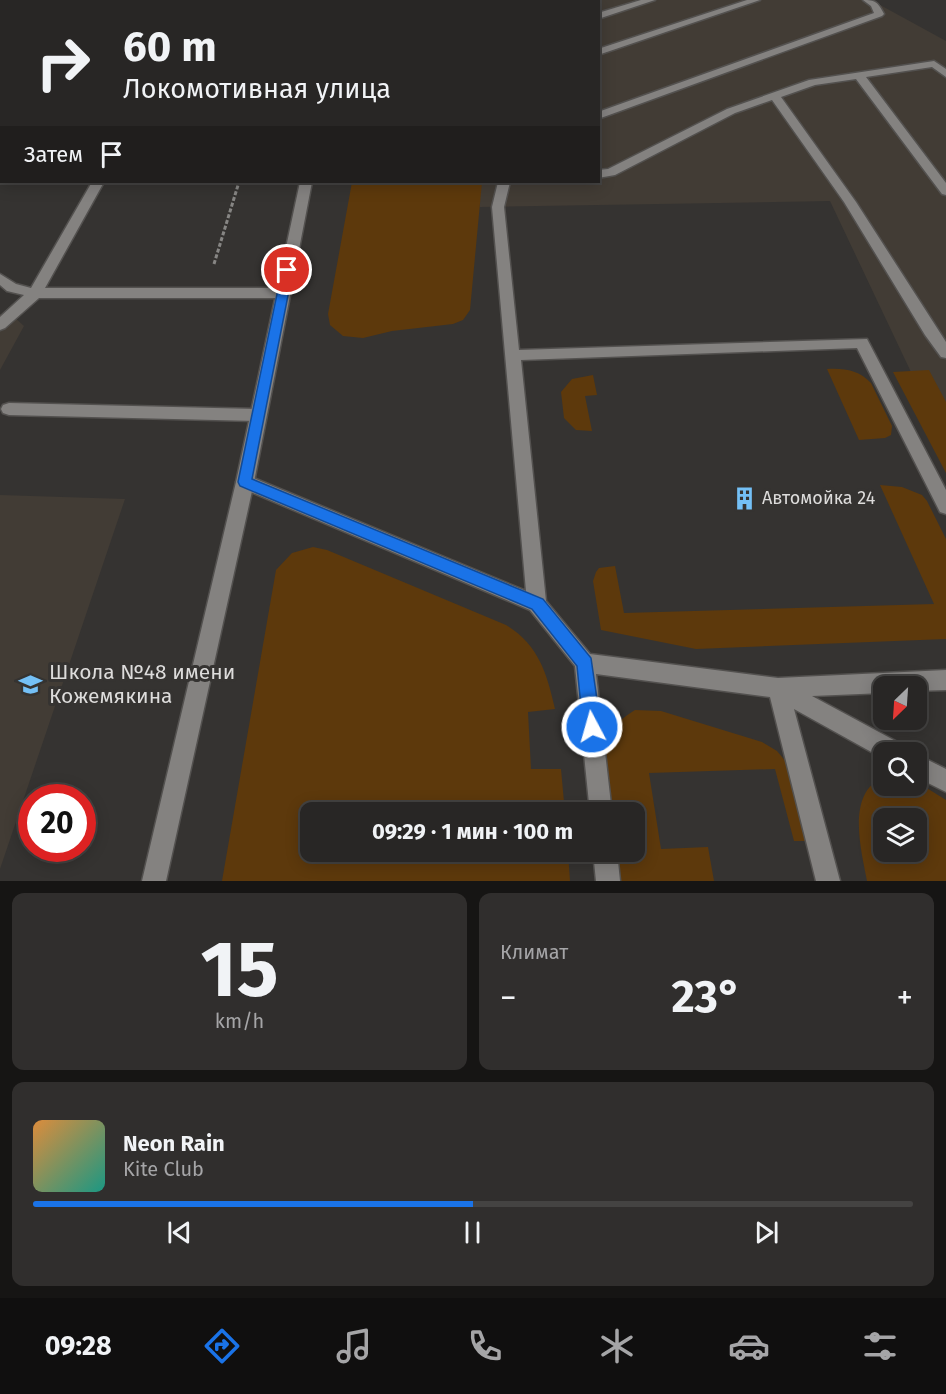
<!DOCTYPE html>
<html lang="ru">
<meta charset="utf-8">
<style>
:root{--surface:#282625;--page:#302e2d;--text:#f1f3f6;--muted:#a5a5a7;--line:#444342;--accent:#1a73e8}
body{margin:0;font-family:"Fira Sans",sans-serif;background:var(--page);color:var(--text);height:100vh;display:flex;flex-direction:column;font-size:22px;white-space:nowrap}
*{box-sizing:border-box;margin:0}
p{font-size:20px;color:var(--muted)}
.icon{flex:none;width:33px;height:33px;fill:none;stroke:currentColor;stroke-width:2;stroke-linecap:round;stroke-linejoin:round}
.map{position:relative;height:881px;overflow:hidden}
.panel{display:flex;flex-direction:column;gap:12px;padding:12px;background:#161514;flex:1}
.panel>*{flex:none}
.top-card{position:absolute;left:0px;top:0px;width:600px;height:183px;box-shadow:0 3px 15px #0003,0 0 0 2px var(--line);background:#282625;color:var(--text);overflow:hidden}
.needle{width:39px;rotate:205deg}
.fabs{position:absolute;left:873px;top:676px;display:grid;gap:12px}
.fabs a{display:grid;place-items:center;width:54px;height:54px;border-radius:12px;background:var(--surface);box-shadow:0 3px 15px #0003,0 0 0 2px var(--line);font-size:30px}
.speed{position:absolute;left:18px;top:784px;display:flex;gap:12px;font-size:30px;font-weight:700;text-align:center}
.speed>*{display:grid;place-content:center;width:78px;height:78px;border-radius:50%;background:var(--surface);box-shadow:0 3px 15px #0003,0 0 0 2px var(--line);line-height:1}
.speed .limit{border:9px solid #d22;background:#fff;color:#111}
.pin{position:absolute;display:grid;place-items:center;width:51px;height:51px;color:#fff;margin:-26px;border:3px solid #fff;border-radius:50%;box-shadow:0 2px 6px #0007}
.me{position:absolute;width:66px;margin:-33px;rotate:354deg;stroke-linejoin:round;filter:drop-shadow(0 0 4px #0008)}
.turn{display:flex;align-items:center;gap:21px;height:126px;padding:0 24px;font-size:27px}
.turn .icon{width:78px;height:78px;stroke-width:2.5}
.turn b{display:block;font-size:42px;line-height:51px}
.then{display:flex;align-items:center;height:57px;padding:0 24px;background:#0003;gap:12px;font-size:22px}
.big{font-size:45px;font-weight:700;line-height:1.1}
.panel .card{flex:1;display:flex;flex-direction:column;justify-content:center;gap:9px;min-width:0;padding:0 21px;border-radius:12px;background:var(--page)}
.panel .dial{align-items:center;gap:0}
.dial b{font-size:78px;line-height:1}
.song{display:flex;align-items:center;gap:18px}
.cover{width:72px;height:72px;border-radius:9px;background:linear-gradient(135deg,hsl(30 70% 55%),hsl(170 70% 35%))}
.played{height:6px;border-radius:3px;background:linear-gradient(90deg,var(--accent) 50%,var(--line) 50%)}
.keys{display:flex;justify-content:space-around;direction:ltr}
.heat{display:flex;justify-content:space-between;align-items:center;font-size:33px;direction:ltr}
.panel .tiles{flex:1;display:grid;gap:12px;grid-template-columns:1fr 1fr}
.card:last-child{grid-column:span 2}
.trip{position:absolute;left:300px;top:802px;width:345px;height:60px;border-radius:12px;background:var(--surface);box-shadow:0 3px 15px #0003,0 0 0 2px var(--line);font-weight:700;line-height:60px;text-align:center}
.tabs{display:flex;height:96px;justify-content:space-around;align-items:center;background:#100f0f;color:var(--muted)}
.tabs .icon{width:42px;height:42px}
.tabs .current{color:var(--accent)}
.tabs b{font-size:27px;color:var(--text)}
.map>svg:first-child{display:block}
</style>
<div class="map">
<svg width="946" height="881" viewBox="0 0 946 881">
<rect width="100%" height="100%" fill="#353331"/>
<!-- built -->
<path fill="#423c35" d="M 562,0 L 871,0 L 946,41 L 946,446 L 830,201 L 480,207 L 476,182 L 598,182 L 598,2 L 557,1 Z
M 0,314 L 13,316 L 24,326 L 0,370 Z
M 0,495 L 125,499 L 0,869 Z"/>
<!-- green -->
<path fill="#5d390c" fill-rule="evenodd" d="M 352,182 L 482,182 L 470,310 L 463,320 L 453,324 L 392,331 L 363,338 L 343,336 L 330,325 L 328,314 Z
M 827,369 C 844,368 859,370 871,383 L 892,426 L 891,435 L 885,438 L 859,440 Z
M 929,370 L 946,402 L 946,473 L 893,372 Z
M 593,375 L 597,395 L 585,396 L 592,431 L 576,430 L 564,418 L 561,392 L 572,379 Z
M 880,485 L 902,487 L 922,495 L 927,501 L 946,539 L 946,639 L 696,649 L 601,630 L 593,581 L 596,572 L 599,568 L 615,566 L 624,613 L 934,604 Z
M 313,547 L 327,550 L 506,625 C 538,644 547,673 555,709 L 528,712 L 531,769 L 561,769 L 565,813 L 310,813 L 310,852 L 568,852 L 570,881 L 222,881 L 276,570 L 292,553 Z
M 635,710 L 661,711 L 762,742 L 777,751 L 787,763 L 809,841 L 794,841 L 775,769 L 649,773 L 661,849 L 708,847 L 714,881 L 616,881 L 613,852 L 634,852 L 634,813 L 608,813 C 604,767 589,738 635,710 Z
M 883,777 L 884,786 L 916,786 L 917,782 L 946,800 L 946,881 L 867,881 C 861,849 846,794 883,777 ZM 884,819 L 916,819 L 916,852 L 884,852 Z"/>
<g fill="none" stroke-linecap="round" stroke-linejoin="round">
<defs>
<path id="service" d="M 142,0 L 151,0 L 152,2 L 143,2 Z
M 486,0 L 494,0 L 494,2 L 486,2 Z
M 587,0 L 599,0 L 586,2 Z
M 641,0 L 655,0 L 598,19 L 598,13 Z
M 747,0 L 760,0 L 598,55 L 598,49 Z
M 863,0 C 875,0 878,2 884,14 L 882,16 L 598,119 L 598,112 L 874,13 L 871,6 Z
M 934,61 L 946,69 L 946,77 L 932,67 L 866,77 L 946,183 L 946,195 L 942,194 L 856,79 L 815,85 L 781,97 L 856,202 L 946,342 L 946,358 L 941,357 L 925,335 L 844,202 L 772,100 L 735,113 L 615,175 L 598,178 L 598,170 L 608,169 L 727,109 L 809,80 Z
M 92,182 L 104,182 L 45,288 L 283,288 L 290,293 L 283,298 L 39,298 L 5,328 L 0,330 L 0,317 L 24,295 L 7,291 L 0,285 L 0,274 L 16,284 L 31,288 Z
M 498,182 L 510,182 L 504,207 L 519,350 L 867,339 L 946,490 L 946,514 L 940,512 L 857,348 L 521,360 L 546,601 L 590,654 L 778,678 L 946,670 L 946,690 L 916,691 L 916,687 L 884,687 L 884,693 L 812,696 L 903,745 L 906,753 L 884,753 L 884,759 L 794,709 L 840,881 L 816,881 L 770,697 L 596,674 L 612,813 L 590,813 L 575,666 L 530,610 L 239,487 L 236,482 L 239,477 L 245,475 L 251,477 L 526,591 L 492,207 Z
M 9,403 L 258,409 L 264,411 L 266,415 L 264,419 L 258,421 L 9,415 L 3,413 L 1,409 L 3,405 Z
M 916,754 L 946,769 L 946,792 L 916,777 Z
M 593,852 L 617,852 L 620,881 L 596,881 Z"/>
<path id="secondary" d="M 339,0 L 347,0 L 347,2 L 339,2 Z
M 300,182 L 312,182 L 254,482 L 166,881 L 142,881 L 236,482 Z"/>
</defs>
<!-- service casing -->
<use href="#service" stroke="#53514f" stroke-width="3"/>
<!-- secondary casing -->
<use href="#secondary" stroke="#53514f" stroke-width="3"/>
<!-- path -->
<path stroke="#878684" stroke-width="3" stroke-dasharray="4 2" stroke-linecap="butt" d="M 214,264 L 239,182"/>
<!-- service -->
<use href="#service" fill="#848280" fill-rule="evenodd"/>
<!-- secondary -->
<use href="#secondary" fill="#848280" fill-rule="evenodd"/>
</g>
<!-- route -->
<path fill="#1a73e8" stroke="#114b97" stroke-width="1.5" d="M 287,267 L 293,270 L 252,479 L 543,599 L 591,658 L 601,727 L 598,734 L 592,736 L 585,734 L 583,727 L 577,666 L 532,609 L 240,486 L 238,482 L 282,270 Z"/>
<!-- icons -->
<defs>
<symbol id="building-bare" viewBox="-9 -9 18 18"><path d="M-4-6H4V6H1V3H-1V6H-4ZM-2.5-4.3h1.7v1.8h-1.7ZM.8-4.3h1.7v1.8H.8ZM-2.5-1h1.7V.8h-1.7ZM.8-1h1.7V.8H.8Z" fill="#74c0f6" stroke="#353331" stroke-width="2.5" paint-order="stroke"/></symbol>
<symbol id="school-bare" viewBox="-9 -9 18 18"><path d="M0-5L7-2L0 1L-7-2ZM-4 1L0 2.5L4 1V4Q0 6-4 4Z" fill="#74c0f6" stroke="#353331" stroke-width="2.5" paint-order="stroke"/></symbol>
</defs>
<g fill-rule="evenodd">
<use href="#building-bare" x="728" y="482" width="33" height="33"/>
<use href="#school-bare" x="14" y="668" width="33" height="33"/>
</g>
<g text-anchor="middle" stroke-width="6" stroke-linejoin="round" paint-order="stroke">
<!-- poi labels -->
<g font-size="18" fill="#dddcdb" stroke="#353331" text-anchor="start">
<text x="762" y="504">Автомойка 24</text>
</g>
<!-- near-poi labels -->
<g font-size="21" fill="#dddcdb" stroke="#353331" text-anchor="start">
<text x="49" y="679">Школа №48 имени<tspan x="49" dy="24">Кожемякина</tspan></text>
</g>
</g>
</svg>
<div class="fabs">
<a><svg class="needle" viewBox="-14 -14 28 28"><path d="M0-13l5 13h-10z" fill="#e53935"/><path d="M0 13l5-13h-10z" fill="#a5a5a7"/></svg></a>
<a><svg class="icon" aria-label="search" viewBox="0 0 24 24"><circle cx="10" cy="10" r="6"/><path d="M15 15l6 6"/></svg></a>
<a><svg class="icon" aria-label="layers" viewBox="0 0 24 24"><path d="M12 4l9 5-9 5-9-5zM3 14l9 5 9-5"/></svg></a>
</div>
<div class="speed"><div class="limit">20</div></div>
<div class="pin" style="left:287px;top:270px;background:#d93025"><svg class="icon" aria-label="arrive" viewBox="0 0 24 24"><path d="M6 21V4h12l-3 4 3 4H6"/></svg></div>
<svg class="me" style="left:592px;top:727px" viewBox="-20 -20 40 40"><circle r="17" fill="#1a73e8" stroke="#fff" stroke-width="3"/><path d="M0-11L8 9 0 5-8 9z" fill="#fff"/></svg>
<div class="trip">09:29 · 1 мин · 100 m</div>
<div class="top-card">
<div class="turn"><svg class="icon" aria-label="right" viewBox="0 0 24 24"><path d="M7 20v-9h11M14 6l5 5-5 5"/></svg><div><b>60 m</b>Локомотивная улица</div></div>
<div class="then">Затем<svg class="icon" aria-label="arrive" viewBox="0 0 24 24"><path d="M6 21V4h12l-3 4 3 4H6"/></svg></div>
</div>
</div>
<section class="panel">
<div class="tiles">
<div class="card dial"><b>15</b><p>km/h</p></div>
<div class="card"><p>Климат</p>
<div class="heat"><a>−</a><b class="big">23°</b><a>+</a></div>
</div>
<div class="card">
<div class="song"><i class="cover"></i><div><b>Neon Rain</b><p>Kite Club</p></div></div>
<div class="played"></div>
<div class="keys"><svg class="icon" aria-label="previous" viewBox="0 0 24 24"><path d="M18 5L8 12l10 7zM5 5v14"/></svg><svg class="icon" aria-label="pause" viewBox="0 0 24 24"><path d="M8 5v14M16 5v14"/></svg><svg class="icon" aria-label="next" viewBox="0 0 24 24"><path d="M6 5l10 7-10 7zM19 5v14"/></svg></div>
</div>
</div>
</section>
<nav class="tabs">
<b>09:28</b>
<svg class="icon current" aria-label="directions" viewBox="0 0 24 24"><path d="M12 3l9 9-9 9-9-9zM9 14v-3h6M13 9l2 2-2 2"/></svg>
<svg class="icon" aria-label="music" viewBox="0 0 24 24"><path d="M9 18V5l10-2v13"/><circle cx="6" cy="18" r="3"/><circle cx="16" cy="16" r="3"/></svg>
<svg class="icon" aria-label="phone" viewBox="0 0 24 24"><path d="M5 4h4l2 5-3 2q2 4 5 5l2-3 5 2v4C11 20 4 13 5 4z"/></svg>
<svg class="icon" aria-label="climate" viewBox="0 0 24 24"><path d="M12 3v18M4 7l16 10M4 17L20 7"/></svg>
<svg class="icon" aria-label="car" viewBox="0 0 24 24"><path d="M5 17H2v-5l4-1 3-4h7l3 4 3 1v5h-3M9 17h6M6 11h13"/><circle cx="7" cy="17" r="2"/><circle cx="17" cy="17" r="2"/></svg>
<svg class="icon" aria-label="filters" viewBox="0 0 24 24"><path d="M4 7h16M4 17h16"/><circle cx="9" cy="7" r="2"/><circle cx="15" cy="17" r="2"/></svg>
</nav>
